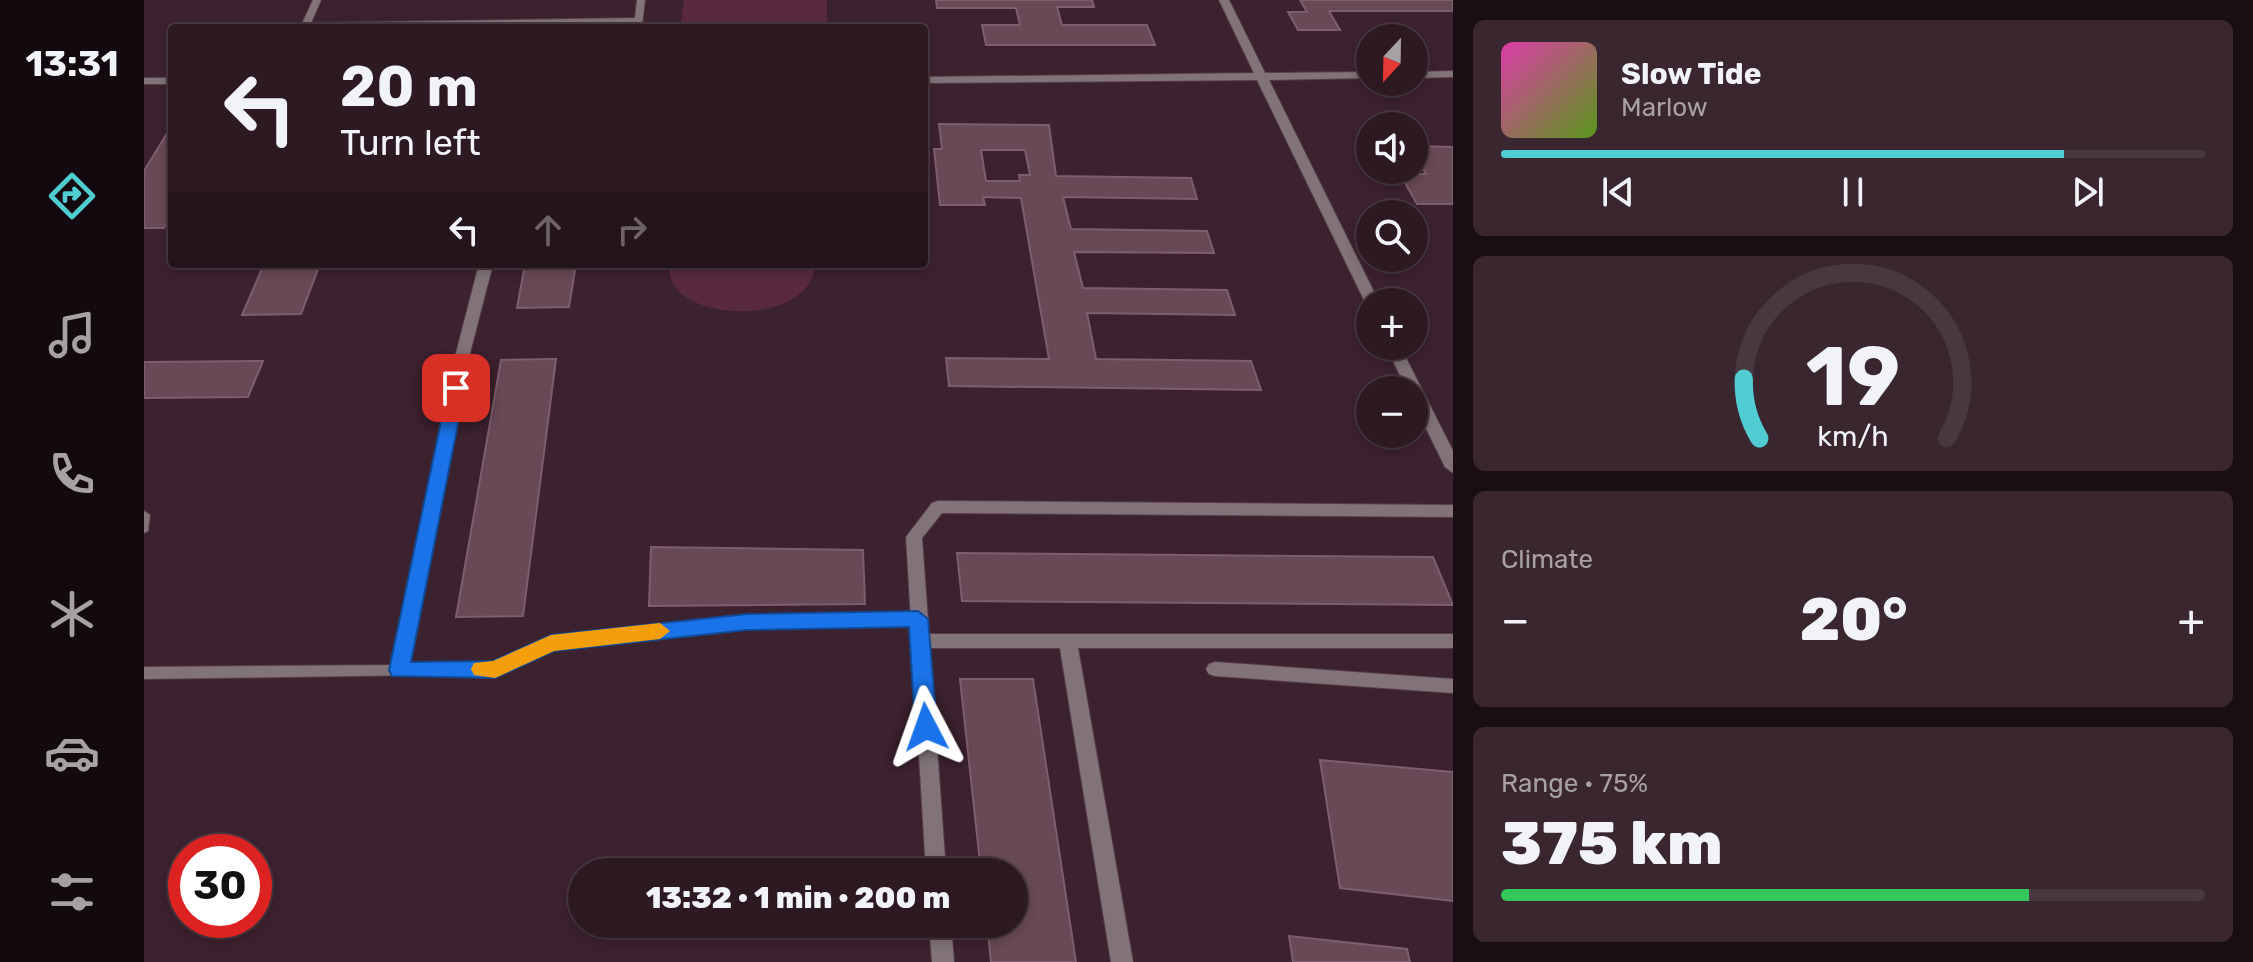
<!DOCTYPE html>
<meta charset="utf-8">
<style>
:root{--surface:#2d1922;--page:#39262f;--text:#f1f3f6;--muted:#a7a0a5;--line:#483840;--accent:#51ccd3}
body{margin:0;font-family:Rubik,sans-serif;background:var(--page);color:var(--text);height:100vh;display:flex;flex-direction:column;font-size:30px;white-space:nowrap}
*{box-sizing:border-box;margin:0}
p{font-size:26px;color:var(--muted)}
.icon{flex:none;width:44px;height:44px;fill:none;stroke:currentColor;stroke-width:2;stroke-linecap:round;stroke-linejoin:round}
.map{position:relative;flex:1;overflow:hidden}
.drawer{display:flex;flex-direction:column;gap:20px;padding:20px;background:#190e13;width:800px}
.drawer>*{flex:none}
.top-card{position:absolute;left:24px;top:24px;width:760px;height:244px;border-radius:8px;box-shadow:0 4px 12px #0003,0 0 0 2px var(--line);background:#2d1922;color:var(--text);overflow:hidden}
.needle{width:52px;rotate:202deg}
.buttons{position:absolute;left:1212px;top:24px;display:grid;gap:16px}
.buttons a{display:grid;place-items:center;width:72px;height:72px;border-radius:50%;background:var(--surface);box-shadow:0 4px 12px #0003,0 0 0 2px var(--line);font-size:40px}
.speed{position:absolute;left:24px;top:834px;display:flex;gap:16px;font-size:40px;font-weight:700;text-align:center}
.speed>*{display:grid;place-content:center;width:104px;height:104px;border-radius:50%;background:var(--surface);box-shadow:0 4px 12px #0003,0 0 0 2px var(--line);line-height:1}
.speed .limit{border:12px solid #d22;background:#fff;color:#111}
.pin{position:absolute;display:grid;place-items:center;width:68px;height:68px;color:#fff;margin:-34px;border-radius:16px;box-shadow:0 4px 12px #0006}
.me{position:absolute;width:88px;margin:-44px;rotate:356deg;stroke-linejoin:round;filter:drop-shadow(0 0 6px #0008)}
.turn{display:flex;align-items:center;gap:28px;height:168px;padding:0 40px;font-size:36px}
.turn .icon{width:104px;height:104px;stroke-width:2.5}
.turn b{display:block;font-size:56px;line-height:68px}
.lanes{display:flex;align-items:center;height:76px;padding:0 40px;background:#0003;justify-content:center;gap:40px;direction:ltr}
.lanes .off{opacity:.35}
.big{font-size:60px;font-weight:800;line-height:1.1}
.drawer .tile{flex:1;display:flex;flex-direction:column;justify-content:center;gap:12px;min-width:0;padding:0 28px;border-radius:12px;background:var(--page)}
.drawer .dial{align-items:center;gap:0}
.dial svg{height:208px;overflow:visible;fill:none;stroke:var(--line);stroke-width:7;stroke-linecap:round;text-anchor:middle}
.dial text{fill:var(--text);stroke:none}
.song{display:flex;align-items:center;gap:24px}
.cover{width:96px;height:96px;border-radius:12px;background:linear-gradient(135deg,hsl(320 70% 55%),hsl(90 70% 35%))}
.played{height:8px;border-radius:4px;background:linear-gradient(90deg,var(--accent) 80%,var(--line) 80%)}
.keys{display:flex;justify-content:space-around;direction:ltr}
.heat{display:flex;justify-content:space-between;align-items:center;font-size:44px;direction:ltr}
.charge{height:12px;border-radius:6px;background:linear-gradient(90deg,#34c759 75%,var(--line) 0)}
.trip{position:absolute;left:424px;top:858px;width:460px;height:80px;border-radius:40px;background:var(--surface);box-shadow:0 4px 12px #0003,0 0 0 2px var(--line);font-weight:800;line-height:80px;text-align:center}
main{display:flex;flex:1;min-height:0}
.menu{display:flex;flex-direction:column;width:144px;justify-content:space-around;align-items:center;background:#120a0e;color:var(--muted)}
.menu .icon{width:56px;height:56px}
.menu .selected{color:var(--accent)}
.menu b{font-size:36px;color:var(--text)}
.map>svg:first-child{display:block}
</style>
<main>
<nav class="menu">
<b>13:31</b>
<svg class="icon selected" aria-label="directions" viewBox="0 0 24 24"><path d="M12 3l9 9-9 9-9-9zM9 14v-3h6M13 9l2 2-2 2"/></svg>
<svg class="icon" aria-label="music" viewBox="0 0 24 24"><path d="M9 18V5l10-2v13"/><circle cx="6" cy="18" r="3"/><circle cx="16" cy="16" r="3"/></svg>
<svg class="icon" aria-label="phone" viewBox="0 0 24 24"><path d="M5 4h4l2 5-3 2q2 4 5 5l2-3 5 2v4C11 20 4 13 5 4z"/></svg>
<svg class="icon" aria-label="climate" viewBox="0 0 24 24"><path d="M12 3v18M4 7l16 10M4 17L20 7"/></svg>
<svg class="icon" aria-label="car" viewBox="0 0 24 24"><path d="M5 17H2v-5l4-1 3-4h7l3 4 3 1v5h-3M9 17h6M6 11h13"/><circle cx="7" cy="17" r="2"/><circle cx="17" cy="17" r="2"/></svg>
<svg class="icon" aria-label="filters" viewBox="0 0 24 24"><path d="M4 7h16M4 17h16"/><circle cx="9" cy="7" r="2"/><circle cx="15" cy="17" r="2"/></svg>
</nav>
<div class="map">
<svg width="1309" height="962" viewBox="0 0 1309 962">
<rect width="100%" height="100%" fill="#3c212e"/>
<!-- green -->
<path fill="#592940" d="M 540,0 L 683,0 L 683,28 L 536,28 Z
M 526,264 L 671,264 C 669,330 516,324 526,264 Z"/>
<!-- building -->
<path fill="#684956" stroke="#7e5e6c" stroke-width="2" fill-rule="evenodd" d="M 792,0 L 948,0 L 950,7 L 913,7 L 918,25 L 1003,25 L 1011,45 L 842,45 L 838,25 L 876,25 L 872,8 L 793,8 Z
M 1156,0 L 1309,0 L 1309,11 L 1185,11 L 1196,30 L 1154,30 L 1144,12 L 1163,12 Z
M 795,124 L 905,125 L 912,176 L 1047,178 L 1053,199 L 919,197 L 927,229 L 1063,231 L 1070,253 L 930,252 L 939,288 L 1083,290 L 1091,315 L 943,313 L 952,359 L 1107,361 L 1117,390 L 805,386 L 802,358 L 905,359 L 877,198 L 839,197 L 841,205 L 796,205 L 790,149 L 798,149 ZM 837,150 L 881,150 L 886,175 L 875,175 L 876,181 L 842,181 Z
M 28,125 L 28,213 L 20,228 L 0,228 L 0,171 Z
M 1270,146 L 1309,147 L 1309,204 L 1273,204 L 1256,174 L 1282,174 L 1270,154 Z
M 120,264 L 176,264 L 157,314 L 98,315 Z
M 381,264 L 432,264 L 425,307 L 373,308 Z
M 412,359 L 379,616 L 312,617 L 357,360 Z
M 119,361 L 104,397 L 0,398 L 0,362 Z
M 507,547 L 719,550 L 721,604 L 505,606 Z
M 813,553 L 1289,557 L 1309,605 L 818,601 Z
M 816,679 L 889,679 L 932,962 L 847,962 L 843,924 L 870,924 L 870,872 L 837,872 Z
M 1176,760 L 1309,772 L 1309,901 L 1196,888 Z
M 1145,936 L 1263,949 L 1266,962 L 1149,962 Z"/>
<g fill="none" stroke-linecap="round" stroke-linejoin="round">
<defs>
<path id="lane" d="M 169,0 L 177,0 L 167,23 L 491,18 L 493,0 L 501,0 L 498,25 L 494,27 L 491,27 L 490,22 L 156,28 Z
M 318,353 L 323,357 L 263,665 L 350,664 L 407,638 L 603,617 L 774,614 L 779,615 L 781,619 L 779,623 L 603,627 L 409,648 L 351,674 L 0,679 L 0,667 L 249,665 L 313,357 Z
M 0,511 L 6,515 L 4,531 L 0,533 Z"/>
<path id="street" d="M 1075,0 L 1085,0 L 1121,73 L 1226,72 L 1226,78 L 1125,80 L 1235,302 L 1226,302 L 1226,306 L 1221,302 L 1113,80 L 780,83 L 780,77 L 1110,73 Z
M 1309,71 L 1309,77 L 1270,78 L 1270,72 Z
M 0,78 L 28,78 L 28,84 L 0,84 Z
M 335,264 L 349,264 L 325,357 L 318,362 L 311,357 Z
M 1242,346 L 1256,346 L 1309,451 L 1309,473 L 1301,467 L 1270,404 L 1270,390 L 1263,390 Z
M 794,501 L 1309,505 L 1309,517 L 798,513 L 778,538 L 785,634 L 1309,634 L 1309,648 L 934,648 L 989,962 L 967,962 L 916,648 L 786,648 L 802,872 L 782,872 L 762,537 L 788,503 Z
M 1071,662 L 1309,679 L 1309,693 L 1071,676 L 1065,674 L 1062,669 L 1065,664 Z
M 785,924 L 807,924 L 810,962 L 788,962 Z"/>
</defs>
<!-- lane casing -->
<use href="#lane" stroke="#573e4a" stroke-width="2"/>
<!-- street casing -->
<use href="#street" stroke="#573e4a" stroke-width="2"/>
<!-- lane -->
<use href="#lane" fill="#817378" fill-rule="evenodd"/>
<!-- street -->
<use href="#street" fill="#817378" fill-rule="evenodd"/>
</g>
<!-- route -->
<path fill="#1a73e8" stroke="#114b97" stroke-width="2" d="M 312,383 L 321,388 L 267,662 L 349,661 L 407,635 L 603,614 L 774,611 L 784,619 L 793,727 L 790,734 L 774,734 L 771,727 L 765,627 L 603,630 L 410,651 L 351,678 L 248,676 L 245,670 L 304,388 Z"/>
<!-- slow -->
<path fill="#f59e0b" d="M 516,623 L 526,631 L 516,639 L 410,651 L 351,678 L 330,675 L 327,669 L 330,663 L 349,661 L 407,635 Z"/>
</svg>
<div class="buttons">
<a><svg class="needle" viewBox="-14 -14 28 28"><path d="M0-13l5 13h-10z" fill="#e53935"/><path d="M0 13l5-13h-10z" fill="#a7a0a5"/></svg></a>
<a><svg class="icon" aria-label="sound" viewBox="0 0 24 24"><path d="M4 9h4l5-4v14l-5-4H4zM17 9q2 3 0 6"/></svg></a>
<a><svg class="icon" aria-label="search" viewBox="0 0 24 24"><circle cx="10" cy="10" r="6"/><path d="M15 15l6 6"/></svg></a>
<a>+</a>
<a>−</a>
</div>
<div class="speed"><div class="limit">30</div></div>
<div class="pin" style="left:312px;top:388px;background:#d93025"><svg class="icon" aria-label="arrive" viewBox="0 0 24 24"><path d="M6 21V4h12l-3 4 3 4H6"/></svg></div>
<svg class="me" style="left:782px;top:727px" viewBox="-20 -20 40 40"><path d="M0-17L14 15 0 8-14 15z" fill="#1a73e8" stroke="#fff" stroke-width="4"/></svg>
<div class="trip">13:32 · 1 min · 200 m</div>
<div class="top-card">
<div class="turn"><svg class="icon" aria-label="left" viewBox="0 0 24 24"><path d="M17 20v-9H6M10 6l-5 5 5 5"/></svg><div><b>20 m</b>Turn left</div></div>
<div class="lanes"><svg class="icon" aria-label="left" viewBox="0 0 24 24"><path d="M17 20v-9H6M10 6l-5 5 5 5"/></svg><svg class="icon off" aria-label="ahead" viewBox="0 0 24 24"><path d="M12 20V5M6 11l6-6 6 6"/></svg><svg class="icon off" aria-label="right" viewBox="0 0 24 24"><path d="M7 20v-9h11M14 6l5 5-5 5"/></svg></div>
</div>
</div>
<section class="drawer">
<div class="tile">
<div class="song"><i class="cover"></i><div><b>Slow Tide</b><p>Marlow</p></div></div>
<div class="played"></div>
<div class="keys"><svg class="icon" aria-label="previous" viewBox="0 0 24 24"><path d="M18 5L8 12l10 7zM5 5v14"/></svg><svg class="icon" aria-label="pause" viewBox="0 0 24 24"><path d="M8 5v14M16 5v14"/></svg><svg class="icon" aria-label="next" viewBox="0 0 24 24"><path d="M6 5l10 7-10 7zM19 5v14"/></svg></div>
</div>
<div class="tile dial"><svg viewBox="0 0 100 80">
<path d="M14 69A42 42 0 1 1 86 69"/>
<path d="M14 69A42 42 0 0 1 8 46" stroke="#51ccd3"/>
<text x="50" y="56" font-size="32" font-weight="700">19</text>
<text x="50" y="72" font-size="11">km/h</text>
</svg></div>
<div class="tile"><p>Climate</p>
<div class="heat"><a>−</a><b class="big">20°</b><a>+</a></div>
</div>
<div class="tile"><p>Range · 75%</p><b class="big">375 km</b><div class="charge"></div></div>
</section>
</main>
